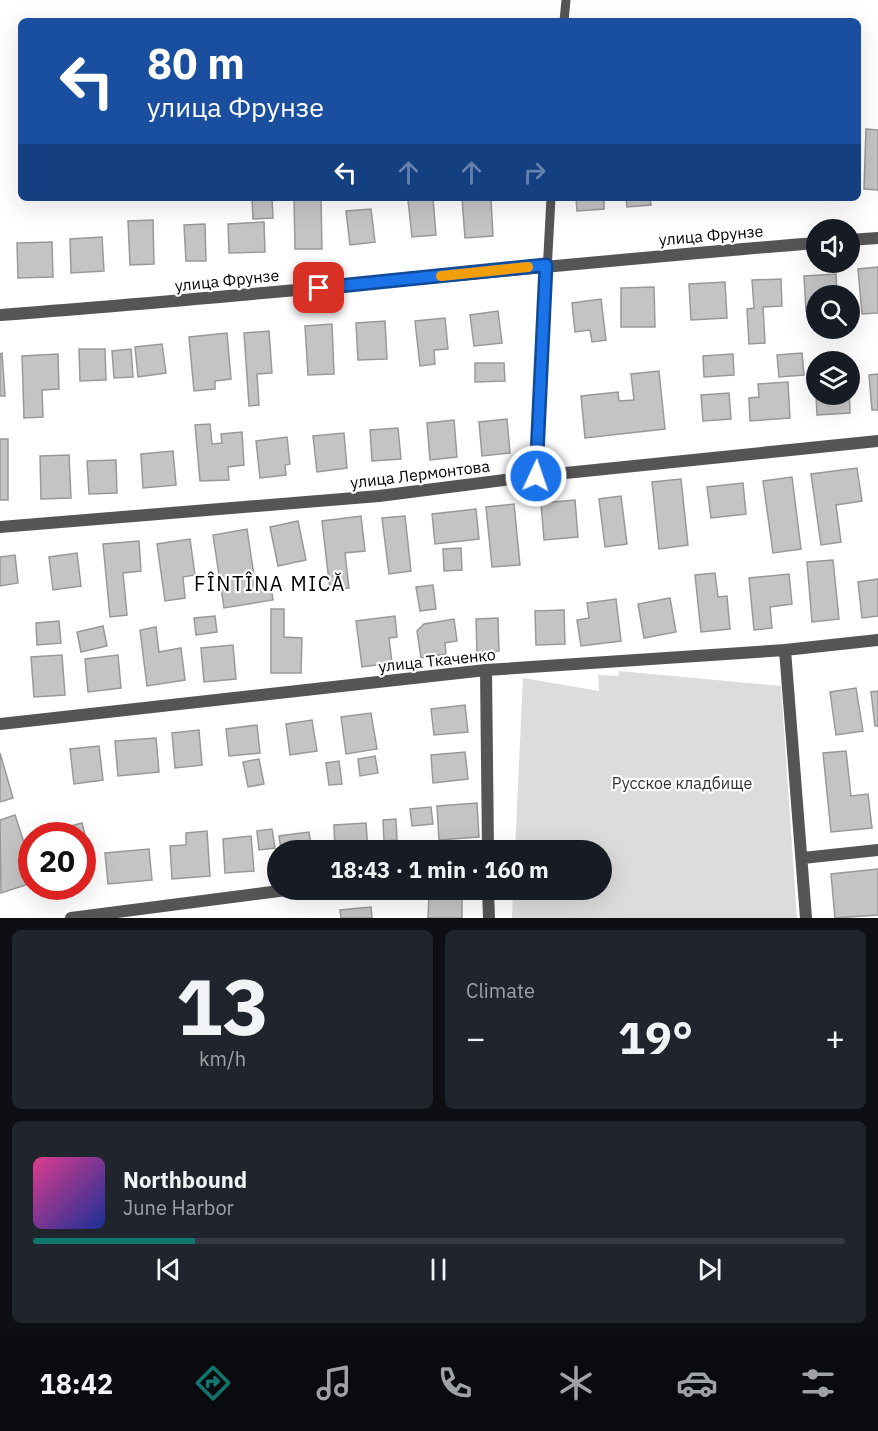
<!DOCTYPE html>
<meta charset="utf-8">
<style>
:root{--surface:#171b24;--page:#20242c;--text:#f1f3f6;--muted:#9ea1a6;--line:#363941;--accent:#0f766e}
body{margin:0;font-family:"IBM Plex Sans",sans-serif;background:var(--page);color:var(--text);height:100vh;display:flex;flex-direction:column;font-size:22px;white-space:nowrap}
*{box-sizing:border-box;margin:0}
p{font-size:20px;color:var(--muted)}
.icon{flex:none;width:33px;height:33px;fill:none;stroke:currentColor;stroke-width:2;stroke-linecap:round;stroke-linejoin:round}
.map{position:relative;height:918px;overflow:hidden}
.details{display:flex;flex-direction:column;gap:12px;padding:12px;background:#0d0f14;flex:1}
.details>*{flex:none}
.banner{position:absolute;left:18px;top:18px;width:843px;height:183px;border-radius:9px;box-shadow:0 6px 24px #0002;background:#1a4fa0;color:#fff;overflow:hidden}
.tools{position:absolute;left:806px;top:219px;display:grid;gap:12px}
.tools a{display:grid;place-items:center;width:54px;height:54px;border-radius:50%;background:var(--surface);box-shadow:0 6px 24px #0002;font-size:30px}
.speed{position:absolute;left:18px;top:822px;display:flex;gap:12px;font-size:30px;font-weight:700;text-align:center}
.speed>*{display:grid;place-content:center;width:78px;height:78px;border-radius:50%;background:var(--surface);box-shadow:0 6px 24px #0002;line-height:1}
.speed .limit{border:9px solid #d22;background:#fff;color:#111}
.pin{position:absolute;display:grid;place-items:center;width:51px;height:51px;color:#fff;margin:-26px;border-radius:12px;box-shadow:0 3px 9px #0006}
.me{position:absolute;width:66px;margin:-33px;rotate:3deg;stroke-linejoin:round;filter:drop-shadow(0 0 4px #0008)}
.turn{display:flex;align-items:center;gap:21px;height:126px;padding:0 30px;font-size:27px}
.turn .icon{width:78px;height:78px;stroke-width:2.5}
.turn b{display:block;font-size:42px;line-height:51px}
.lanes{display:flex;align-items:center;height:57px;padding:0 30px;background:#0003;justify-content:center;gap:30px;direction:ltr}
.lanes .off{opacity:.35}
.big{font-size:45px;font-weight:700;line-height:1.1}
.details .tile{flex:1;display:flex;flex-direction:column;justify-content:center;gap:9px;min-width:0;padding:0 21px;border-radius:9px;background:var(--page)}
.details .dial{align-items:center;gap:0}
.dial b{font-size:78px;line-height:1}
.song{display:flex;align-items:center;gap:18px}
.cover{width:72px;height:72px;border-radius:9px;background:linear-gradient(135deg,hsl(330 70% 55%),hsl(230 70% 35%))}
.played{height:6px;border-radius:3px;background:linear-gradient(90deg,var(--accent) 20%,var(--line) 20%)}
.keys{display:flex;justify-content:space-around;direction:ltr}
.heat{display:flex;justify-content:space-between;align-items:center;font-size:33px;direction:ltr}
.details .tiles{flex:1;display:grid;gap:12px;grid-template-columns:1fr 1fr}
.tile:last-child{grid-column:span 2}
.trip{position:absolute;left:267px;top:840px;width:345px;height:60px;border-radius:30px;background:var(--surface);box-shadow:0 6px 24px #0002;font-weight:700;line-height:60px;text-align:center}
.tab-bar{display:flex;height:96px;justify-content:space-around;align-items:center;background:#090b0e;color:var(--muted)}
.tab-bar .icon{width:42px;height:42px}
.tab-bar .selected{color:var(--accent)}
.tab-bar b{font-size:27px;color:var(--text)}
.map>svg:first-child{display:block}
</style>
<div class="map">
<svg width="878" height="918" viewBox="0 0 878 918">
<rect width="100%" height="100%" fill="#fff"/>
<!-- green -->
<path fill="#dcdcdc" d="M 619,671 L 781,686 L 797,918 L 512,918 L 513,890 L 602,890 L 602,850 L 515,850 L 523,678 L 599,691 L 598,675 L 618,676 Z"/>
<!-- building -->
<path fill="#c4c4c4" stroke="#999" stroke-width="1.5" d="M 866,129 L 878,130 L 878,190 L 864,189 Z
M 252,198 L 272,198 L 273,218 L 253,219 Z
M 294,198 L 321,198 L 322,249 L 295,249 Z
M 433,198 L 436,235 L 412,237 L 408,200 Z
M 462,198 L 491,200 L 493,236 L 465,238 Z
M 576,198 L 604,198 L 604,209 L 577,211 Z
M 626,198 L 650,198 L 651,205 L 627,207 Z
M 371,209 L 375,242 L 350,245 L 346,211 Z
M 153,220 L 154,264 L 130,265 L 128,221 Z
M 264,222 L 265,252 L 229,253 L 228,224 Z
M 205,224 L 206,261 L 186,261 L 184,225 Z
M 102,237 L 104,271 L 71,273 L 70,239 Z
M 52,242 L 53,277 L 18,278 L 17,243 Z
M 878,267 L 878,313 L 862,314 L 858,269 Z
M 836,274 L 837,296 L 816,296 L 816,310 L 806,311 L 804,276 Z
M 781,279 L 782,306 L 763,307 L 765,343 L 749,344 L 747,309 L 754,308 L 752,280 Z
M 725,282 L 727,318 L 691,320 L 689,284 Z
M 654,287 L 655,327 L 621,327 L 621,288 Z
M 601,299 L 606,340 L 592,342 L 590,330 L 575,332 L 572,303 Z
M 498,311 L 502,343 L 474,346 L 470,315 Z
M 445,318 L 448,349 L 434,350 L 435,364 L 420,366 L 415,321 Z
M 385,321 L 387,359 L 358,360 L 356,323 Z
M 332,324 L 334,374 L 308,375 L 305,326 Z
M 269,331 L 272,373 L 257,374 L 259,405 L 249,406 L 244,333 Z
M 227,333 L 231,379 L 215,381 L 215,389 L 194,391 L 189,337 Z
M 162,344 L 166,373 L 138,377 L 135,347 Z
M 79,349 L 105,349 L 106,380 L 80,381 Z
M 131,349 L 133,377 L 114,378 L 112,351 Z
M 2,353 L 5,396 L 0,396 L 0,354 Z
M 802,353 L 804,375 L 779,377 L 777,355 Z
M 58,354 L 59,389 L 42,390 L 43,417 L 24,418 L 22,356 Z
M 733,354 L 734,375 L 704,377 L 703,356 Z
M 475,363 L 504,363 L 505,381 L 475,382 Z
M 659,371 L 665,429 L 585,438 L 581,396 L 618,392 L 619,401 L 634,400 L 631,374 Z
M 815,373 L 816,394 L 849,394 L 849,385 L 850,413 L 817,415 Z
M 878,374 L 878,410 L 872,410 L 869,375 Z
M 788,382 L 790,418 L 750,421 L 749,398 L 759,397 L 758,384 Z
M 729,393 L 731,419 L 703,421 L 701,395 Z
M 507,419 L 510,453 L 482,456 L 479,422 Z
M 454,420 L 457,457 L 430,460 L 427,423 Z
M 210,424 L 212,444 L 222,443 L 221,434 L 242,432 L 244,465 L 228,467 L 229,480 L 200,481 L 195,425 Z
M 398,428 L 401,459 L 372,461 L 370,430 Z
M 344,433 L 347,468 L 317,472 L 313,436 Z
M 287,437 L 290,464 L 285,465 L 286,475 L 260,478 L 256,441 Z
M 0,439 L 8,439 L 8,500 L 0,500 Z
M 173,451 L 176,485 L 143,488 L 141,454 Z
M 69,455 L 71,498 L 41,499 L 40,456 Z
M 116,460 L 117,493 L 89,494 L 87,461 Z
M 857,468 L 862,501 L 836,505 L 841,542 L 821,545 L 811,474 Z
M 792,477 L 801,549 L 773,553 L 763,481 Z
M 681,479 L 688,545 L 659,549 L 652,482 Z
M 743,483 L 746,514 L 711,518 L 707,487 Z
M 621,496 L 627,544 L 605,547 L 599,499 Z
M 575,500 L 578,537 L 544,540 L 541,503 Z
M 514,504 L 520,565 L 492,567 L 486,507 Z
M 476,509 L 479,539 L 435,544 L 432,514 Z
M 361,516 L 365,551 L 345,553 L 349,588 L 330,590 L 322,521 Z
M 405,516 L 411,571 L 389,574 L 382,518 Z
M 298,521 L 306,560 L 278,566 L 270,527 Z
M 247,529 L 256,589 L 271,587 L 273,600 L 224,608 L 213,535 Z
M 190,539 L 195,575 L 183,577 L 185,598 L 165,601 L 157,544 Z
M 139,541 L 141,571 L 123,573 L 127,615 L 110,617 L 103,544 Z
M 461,548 L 462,570 L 444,571 L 443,549 Z
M 77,553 L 81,586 L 53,590 L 49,557 Z
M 15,555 L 18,583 L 0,586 L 0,557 Z
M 833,560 L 839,619 L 812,622 L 807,562 Z
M 715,573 L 718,597 L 727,596 L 730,629 L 701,632 L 695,575 Z
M 789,574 L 792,604 L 770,607 L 772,628 L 754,630 L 749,578 Z
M 878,579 L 878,616 L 862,618 L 858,582 Z
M 433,585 L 436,609 L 420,611 L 416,587 Z
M 670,598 L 676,632 L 644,638 L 638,604 Z
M 616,599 L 621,641 L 581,646 L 577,620 L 589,618 L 587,603 Z
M 271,609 L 284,609 L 284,637 L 302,638 L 301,673 L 271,673 Z
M 564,610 L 565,644 L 536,645 L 535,611 Z
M 215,616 L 217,632 L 196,635 L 194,618 Z
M 395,616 L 397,637 L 389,638 L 392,663 L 362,667 L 356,621 Z
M 498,618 L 499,651 L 477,652 L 476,619 Z
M 454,619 L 457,641 L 445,643 L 446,654 L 421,658 L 417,631 L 424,624 Z
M 59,621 L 61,643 L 37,645 L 36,623 Z
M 103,626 L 107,646 L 81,652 L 77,632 Z
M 156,627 L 159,652 L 181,648 L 185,680 L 147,686 L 140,630 Z
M 233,645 L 236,679 L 204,682 L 201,648 Z
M 62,655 L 65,695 L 34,697 L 31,657 Z
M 118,655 L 121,688 L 88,692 L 85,659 Z
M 856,688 L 863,731 L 836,735 L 830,692 Z
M 878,691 L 878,726 L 875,726 L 871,692 Z
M 465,705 L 468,732 L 434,735 L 431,709 Z
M 371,713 L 377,749 L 346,754 L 341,717 Z
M 312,720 L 317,751 L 290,755 L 286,724 Z
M 257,725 L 260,753 L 229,756 L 226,729 Z
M 199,730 L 202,765 L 175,768 L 172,733 Z
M 156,738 L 159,772 L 118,776 L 115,741 Z
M 99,746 L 103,780 L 74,784 L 70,749 Z
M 846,751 L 851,796 L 868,794 L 872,828 L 831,832 L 823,753 Z
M 465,752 L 468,779 L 433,783 L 431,755 Z
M 0,753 L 13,798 L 0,802 Z
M 375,756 L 378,773 L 360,776 L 358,759 Z
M 259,759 L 264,784 L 248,787 L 243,762 Z
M 339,761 L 342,784 L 329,785 L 326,763 Z
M 477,803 L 479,837 L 439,840 L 437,806 Z
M 431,807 L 433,824 L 412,826 L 410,809 Z
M 15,815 L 27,852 L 32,851 L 32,883 L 1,893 L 0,820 Z
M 396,819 L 397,840 L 384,841 L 383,820 Z
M 82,823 L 93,866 L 82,868 L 82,836 L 57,836 L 56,830 Z
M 366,823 L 368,850 L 335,850 L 334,825 Z
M 272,829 L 275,848 L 259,850 L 257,831 Z
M 207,831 L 210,876 L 172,879 L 170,846 L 186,845 L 186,833 Z
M 309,832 L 312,850 L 281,850 L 279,836 Z
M 251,836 L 254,871 L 225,873 L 223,839 Z
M 149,849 L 152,880 L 108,884 L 105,853 Z
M 878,869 L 878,915 L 835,918 L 831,874 Z
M 429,895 L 462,895 L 462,918 L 428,918 Z
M 371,907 L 372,918 L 341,918 L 340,910 Z"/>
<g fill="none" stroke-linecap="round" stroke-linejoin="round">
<!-- lane -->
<path stroke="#555" stroke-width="9" d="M 564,21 L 566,0
M 536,476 L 551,198"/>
<!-- street -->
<path stroke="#555" stroke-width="12" d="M 849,240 L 878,238
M 0,315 C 272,295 544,265 816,243
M 0,527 L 379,496 L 536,476 L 878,441
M 785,650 L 806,918
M 486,670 L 488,850
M 0,724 L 486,670 L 785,650 L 878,640
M 803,858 L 878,850
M 488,890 L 489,918
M 71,918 L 287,890"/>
</g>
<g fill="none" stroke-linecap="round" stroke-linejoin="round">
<defs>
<path id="route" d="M 319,288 L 546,265 L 536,476"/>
</defs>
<!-- route casing -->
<use href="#route" stroke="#114b97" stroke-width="15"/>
<!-- route -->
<use href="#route" stroke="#1a73e8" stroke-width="10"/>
<!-- slow -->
<path stroke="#f59e0b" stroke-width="10" d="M 441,276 L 528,267"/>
</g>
<g text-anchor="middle" stroke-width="4.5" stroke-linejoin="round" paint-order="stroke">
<!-- street labels -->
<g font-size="16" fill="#000" stroke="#fff">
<text transform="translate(711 235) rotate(-5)" y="6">улица Фрунзе</text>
<text transform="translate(227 280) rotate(-6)" y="6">улица Фрунзе</text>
<text transform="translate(420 474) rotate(-7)" y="6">улица Лермонтова</text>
<text transform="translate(437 660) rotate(-6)" y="6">улица Ткаченко</text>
</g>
<!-- park labels -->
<g font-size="16" fill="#333" stroke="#fff">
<text x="682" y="789">Русское кладбище</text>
</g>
<!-- quarter labels -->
<g font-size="20" letter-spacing="1.5" fill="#000" stroke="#fff">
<text x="270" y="591">FÎNTÎNA MICĂ</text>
</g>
</g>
</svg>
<div class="tools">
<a><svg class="icon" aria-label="sound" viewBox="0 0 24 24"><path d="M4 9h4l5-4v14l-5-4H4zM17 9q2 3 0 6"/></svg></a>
<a><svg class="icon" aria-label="search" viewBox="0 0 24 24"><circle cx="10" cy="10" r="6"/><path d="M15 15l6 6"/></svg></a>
<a><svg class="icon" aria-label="layers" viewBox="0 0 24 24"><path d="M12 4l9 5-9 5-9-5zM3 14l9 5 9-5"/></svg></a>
</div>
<div class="speed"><div class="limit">20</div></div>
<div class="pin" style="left:319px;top:288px;background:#d93025"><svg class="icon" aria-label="arrive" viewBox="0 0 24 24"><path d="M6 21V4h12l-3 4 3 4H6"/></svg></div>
<svg class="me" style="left:536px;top:476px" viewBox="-20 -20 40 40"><circle r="17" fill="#1a73e8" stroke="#fff" stroke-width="3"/><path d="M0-11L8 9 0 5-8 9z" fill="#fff"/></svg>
<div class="trip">18:43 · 1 min · 160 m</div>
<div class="banner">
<div class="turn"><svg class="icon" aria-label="left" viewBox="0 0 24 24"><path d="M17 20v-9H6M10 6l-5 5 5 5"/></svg><div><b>80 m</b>улица Фрунзе</div></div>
<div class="lanes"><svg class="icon" aria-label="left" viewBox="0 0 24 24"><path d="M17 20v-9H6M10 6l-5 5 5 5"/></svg><svg class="icon off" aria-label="ahead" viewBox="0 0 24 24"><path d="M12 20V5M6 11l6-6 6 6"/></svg><svg class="icon off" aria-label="ahead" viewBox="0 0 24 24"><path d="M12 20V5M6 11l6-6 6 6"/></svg><svg class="icon off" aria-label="right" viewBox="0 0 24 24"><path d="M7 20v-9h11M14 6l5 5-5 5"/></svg></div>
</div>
</div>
<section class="details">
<div class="tiles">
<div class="tile dial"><b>13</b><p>km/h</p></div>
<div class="tile"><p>Climate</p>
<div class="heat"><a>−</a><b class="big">19°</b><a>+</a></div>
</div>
<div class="tile">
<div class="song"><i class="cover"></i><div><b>Northbound</b><p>June Harbor</p></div></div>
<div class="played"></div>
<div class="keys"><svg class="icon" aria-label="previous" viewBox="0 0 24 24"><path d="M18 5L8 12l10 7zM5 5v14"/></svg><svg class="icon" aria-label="pause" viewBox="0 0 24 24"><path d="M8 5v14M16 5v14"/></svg><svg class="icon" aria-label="next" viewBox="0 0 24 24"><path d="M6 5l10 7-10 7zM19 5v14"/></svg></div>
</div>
</div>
</section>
<nav class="tab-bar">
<b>18:42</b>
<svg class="icon selected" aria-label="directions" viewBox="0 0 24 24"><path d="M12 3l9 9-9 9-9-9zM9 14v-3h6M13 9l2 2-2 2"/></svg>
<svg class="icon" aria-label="music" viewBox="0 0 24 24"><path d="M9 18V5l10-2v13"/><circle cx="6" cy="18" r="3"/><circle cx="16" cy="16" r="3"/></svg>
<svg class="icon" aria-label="phone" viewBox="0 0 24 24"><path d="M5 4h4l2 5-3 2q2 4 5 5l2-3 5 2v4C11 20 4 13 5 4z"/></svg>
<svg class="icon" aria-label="climate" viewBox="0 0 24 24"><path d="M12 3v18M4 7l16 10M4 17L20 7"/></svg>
<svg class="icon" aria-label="car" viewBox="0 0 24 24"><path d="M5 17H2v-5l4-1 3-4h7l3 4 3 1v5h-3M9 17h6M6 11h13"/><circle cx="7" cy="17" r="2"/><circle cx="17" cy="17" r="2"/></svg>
<svg class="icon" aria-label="filters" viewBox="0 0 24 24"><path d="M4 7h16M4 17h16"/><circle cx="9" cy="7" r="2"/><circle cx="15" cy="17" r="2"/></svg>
</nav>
